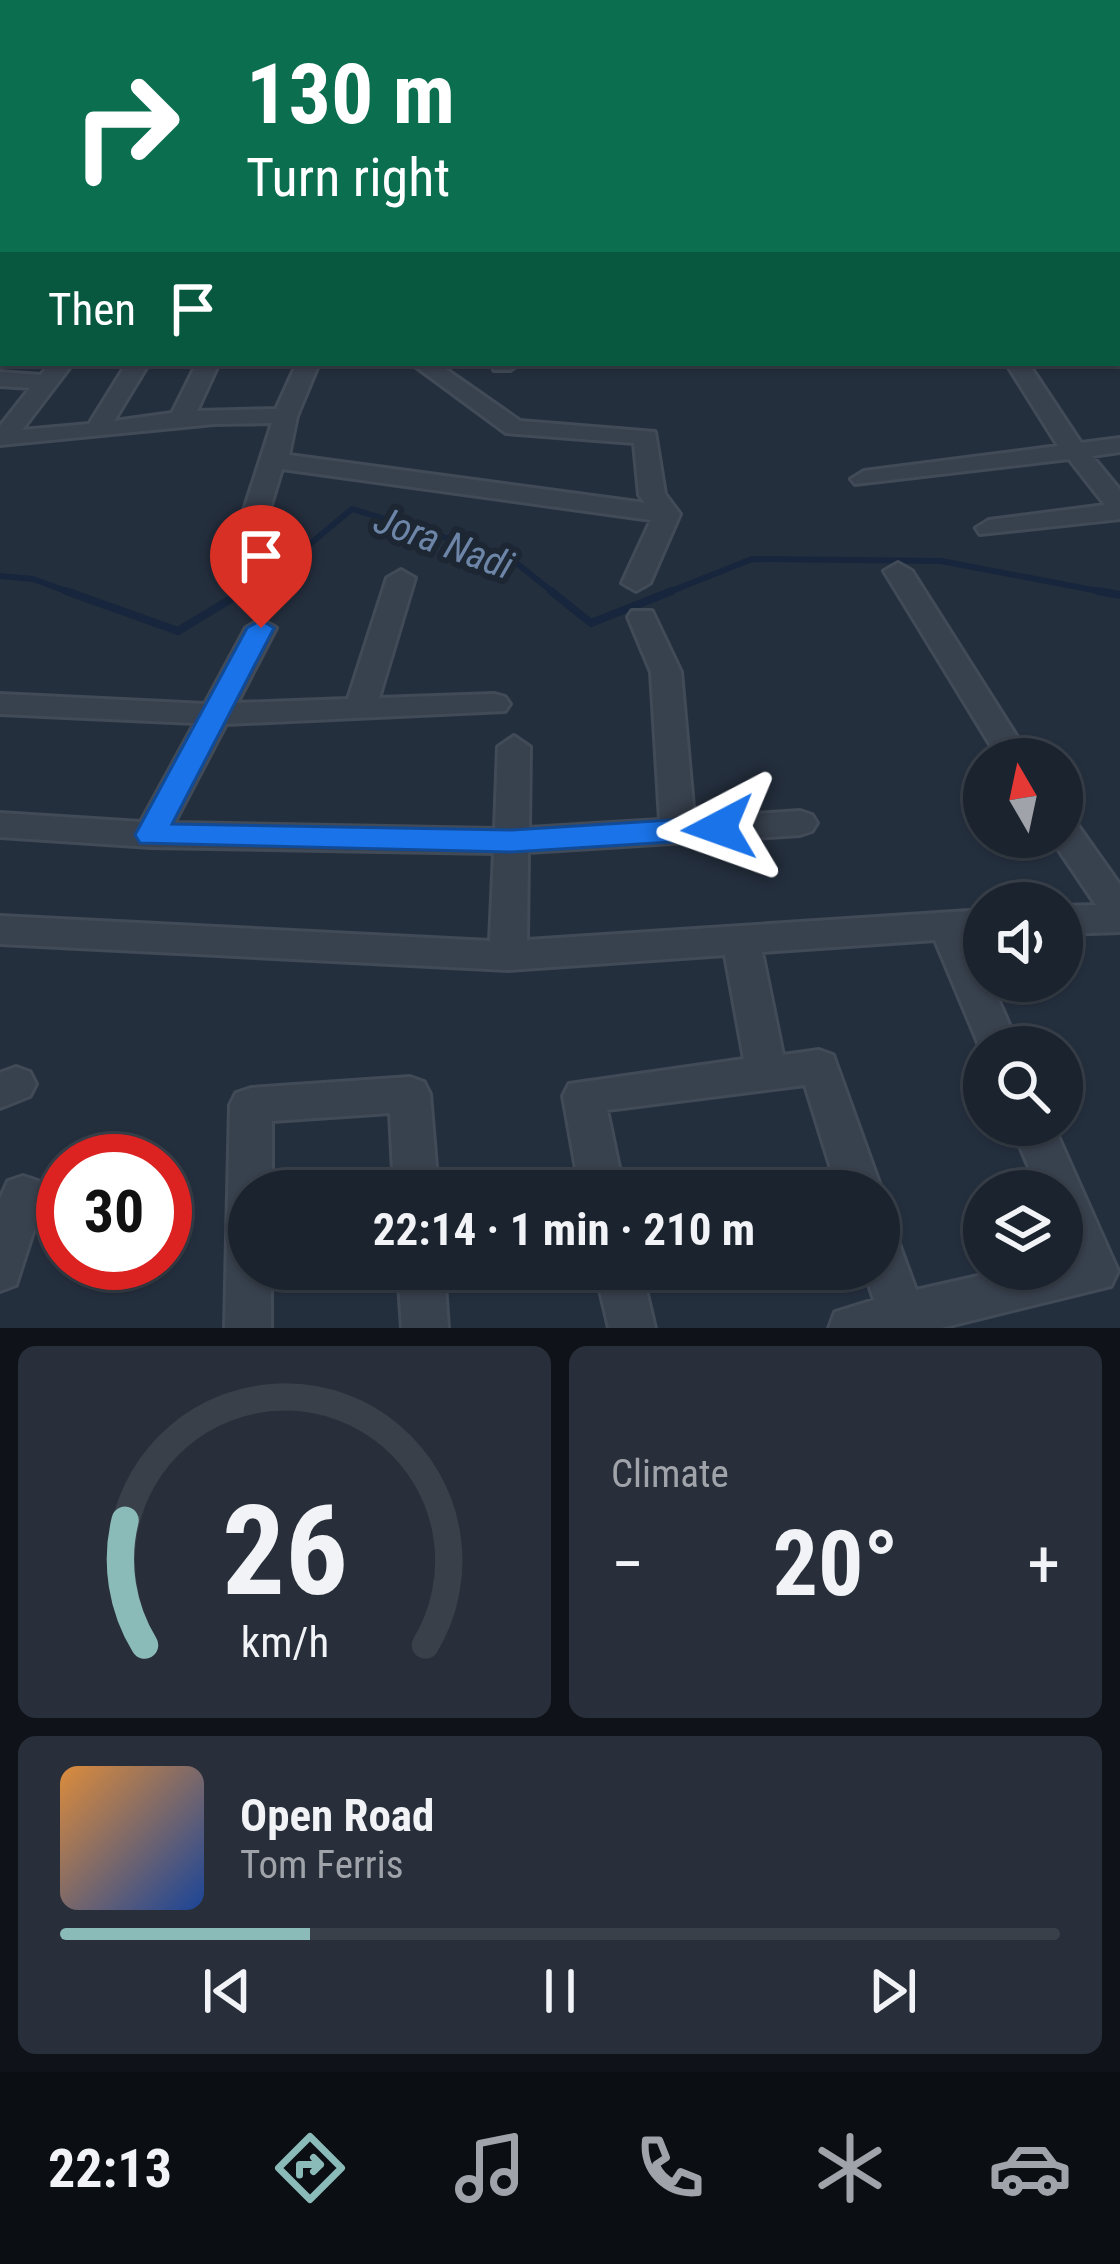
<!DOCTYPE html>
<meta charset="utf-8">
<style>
:root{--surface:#1b232e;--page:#282f3a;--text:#f1f3f6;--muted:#a0a4aa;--line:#39404a;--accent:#8bbbb9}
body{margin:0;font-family:"Roboto Condensed",sans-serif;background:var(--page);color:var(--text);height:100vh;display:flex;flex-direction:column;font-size:45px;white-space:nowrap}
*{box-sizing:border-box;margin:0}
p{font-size:39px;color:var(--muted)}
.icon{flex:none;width:66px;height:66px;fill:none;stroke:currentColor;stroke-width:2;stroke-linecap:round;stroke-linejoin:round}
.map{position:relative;height:1328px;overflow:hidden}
.sheet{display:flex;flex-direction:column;gap:18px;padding:18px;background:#0f1319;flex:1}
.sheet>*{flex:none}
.guide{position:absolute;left:0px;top:0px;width:1122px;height:366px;box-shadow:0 3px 9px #0004,0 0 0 3px var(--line);background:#0b6e4f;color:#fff;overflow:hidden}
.needle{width:78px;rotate:351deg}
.tools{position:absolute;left:963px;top:738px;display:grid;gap:24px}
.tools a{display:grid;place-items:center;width:120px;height:120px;border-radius:50%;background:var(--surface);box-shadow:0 3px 9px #0004,0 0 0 3px var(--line);font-size:60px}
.speed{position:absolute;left:36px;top:1134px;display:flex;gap:24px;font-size:60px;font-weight:700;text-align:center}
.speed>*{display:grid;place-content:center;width:156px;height:156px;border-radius:50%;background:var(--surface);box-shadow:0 3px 9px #0004,0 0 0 3px var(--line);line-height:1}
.speed .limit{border:18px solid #d22;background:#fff;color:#111}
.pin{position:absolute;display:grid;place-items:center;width:102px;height:102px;color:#fff;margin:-123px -51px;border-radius:50% 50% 50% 0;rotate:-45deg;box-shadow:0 0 12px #0007}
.pin .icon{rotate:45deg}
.me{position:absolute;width:132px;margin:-66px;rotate:266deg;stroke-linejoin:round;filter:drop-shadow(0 0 9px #0008)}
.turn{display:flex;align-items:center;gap:42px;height:252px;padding:0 48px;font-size:54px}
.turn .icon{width:156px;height:156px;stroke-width:2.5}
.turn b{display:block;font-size:84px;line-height:102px}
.then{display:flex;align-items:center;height:114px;padding:0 48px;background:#0003;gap:24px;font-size:45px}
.big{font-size:90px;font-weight:700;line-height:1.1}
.sheet .tile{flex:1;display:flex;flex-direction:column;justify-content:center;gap:18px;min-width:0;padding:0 42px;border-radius:18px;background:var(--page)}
.sheet .dial{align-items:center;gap:0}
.dial svg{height:312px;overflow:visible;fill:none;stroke:var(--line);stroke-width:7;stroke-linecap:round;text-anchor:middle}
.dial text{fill:var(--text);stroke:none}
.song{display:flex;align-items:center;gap:36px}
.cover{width:144px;height:144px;border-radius:18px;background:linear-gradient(135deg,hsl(30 70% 55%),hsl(220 70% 35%))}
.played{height:12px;border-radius:6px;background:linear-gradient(90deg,var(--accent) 25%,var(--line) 25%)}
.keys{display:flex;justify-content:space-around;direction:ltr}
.heat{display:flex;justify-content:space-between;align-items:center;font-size:66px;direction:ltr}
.sheet .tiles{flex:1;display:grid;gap:18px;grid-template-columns:1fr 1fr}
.tile:last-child{grid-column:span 2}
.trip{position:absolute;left:228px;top:1170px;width:672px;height:120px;border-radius:60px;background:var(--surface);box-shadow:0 3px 9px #0004,0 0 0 3px var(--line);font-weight:700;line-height:120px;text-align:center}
.menu{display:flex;height:192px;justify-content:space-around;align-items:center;background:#0b0e12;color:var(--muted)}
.menu .icon{width:84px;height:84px}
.menu .current{color:var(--accent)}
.menu b{font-size:54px;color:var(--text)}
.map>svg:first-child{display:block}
</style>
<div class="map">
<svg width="1120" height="1328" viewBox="0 0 1120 1328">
<rect width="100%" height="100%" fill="#242f3e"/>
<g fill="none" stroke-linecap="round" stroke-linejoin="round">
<!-- stream-far1 -->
<path stroke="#17263c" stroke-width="6" d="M 0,576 L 33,579 L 74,594
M 239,594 L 280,569 L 352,509 L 509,557 L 555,594
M 664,594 L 752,559 L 941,561 L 1114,594"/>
<!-- stream -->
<path stroke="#17263c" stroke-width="8" d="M 66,591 L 178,631 L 244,591
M 551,591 L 591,623 L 672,591
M 1098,591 L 1120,595"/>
<defs>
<path id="minor" d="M 0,0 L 23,0 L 0,7 Z
M 34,0 L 53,0 L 56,3 L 37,3 Z
M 179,0 L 205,0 L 178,3 Z
M 506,0 L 520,0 L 523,3 L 509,3 Z
M 563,0 L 577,0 L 580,3 L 566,3 Z
M 625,0 L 639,0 L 642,3 L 628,3 Z
M 840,0 L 857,0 L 860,3 L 843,3 Z
M 899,0 L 919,0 L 922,3 L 902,3 Z
M 1056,0 L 1120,0 L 1120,4 L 1055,3 Z
M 1119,18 L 1120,18 L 1120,27 L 1119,27 Z
M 3,25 L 3,33 L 0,34 L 0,26 Z
M 1119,52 L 1120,52 L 1120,60 L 1119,60 Z
M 0,78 L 3,78 L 3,88 L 0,88 Z
M 1119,88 L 1120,88 L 1120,98 L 1119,98 Z
M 0,121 L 3,122 L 3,132 L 0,131 Z
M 1119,181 L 1120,181 L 1120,191 L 1119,191 Z
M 3,227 L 3,239 L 0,240 L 0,228 Z
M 0,270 L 3,270 L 3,282 L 0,282 Z
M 0,311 L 3,311 L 3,324 L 0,324 Z
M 0,331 L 3,332 L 3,346 L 0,345 Z
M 50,363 L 73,363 L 22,430 L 89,424 L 127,363 L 149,363 L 114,421 L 172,413 L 197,363 L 219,363 L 197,411 L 276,409 L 297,363 L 319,363 L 297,416 L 289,455 L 645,503 L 639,495 L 634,443 L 506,433 L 411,363 L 437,363 L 520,421 L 655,432 L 665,494 L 680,514 L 650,583 L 636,591 L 622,583 L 651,520 L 282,469 L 261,538 L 248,546 L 235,538 L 272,423 L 214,424 L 0,445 L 0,426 L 30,388 L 0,386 L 0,372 L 41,375 Z
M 492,363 L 520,363 L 510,370 L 494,370 Z
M 1006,363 L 1028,363 L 1081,443 L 1120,438 L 1120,452 L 1092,456 L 1120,490 L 1120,519 L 980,534 L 976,528 L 989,520 L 1105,505 L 1069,459 L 855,484 L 851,479 L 864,471 L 1058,446 Z
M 898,563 L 912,571 L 1031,759 L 999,759 L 884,571 Z
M 401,570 L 415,578 L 379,698 L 494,694 L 505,697 L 510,704 L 505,711 L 226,724 L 174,823 L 495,829 L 498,747 L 514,736 L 530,747 L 529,828 L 660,820 L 651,672 L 628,617 L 632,611 L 652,611 L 681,672 L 694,818 L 800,811 L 812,815 L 817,823 L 812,831 L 800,835 L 528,852 L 527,940 L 984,910 L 984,938 L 971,938 L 984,968 L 984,981 L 990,981 L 1019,1047 L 984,1047 L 984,1057 L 935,940 L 762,952 L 783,1055 L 819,1050 L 833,1055 L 882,1191 L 879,1197 L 879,1191 L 838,1191 L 805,1085 L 607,1110 L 624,1191 L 580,1191 L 563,1096 L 569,1084 L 744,1059 L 725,955 L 508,970 L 0,944 L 0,916 L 490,941 L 494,853 L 151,847 L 0,837 L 0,813 L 141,822 L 195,723 L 0,714 L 0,694 L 205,704 L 246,628 L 261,619 L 276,628 L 237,703 L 348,699 L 387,578 Z
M 1062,816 L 1074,820 L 1120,885 L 1120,932 L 1062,934 L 1062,906 L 1096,905 L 1050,837 L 1062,837 Z
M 16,1067 L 30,1072 L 36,1084 L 30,1096 L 0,1108 L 0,1073 Z
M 410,1077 L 424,1082 L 430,1094 L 438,1191 L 394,1191 L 390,1113 L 272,1121 L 272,1191 L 249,1191 L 249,1269 L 271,1269 L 271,1328 L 225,1328 L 230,1105 L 236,1093 L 251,1088 Z
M 1011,1125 L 1053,1125 L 1118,1271 L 1111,1286 L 941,1328 L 829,1328 L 835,1312 L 874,1300 L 864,1269 L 879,1269 L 879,1227 L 895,1233 L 916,1290 L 1009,1269 L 1062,1269 L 1066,1256 L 1062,1191 L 1039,1191 Z
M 23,1176 L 38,1181 L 45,1195 L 16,1285 L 0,1291 L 0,1199 L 8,1181 Z
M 398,1269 L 444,1269 L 448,1328 L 402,1328 Z
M 595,1269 L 641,1269 L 655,1328 L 609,1328 Z"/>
</defs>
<!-- minor casing -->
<use href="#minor" stroke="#414a57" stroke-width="6"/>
<!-- minor -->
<use href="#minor" fill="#38414e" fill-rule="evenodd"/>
</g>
<!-- route -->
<path fill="#1a73e8" stroke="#114b97" stroke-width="3" d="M 261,620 L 274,628 L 172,824 L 512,830 L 719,817 L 734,828 L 719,839 L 512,852 L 140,843 L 135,835 L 247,628 Z"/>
<g text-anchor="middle" stroke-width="12" stroke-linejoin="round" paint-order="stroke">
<!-- water labels -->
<g font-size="39" font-style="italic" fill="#6d86a8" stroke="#1d2633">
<text transform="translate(444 542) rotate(20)" y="14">Jora Nadi</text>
</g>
</g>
</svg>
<div class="tools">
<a><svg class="needle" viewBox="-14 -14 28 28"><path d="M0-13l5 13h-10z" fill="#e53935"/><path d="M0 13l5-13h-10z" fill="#a0a4aa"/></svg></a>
<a><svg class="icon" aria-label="sound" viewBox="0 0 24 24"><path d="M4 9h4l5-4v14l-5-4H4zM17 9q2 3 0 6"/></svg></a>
<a><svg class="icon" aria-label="search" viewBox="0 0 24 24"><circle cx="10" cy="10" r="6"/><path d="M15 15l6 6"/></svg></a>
<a><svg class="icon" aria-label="layers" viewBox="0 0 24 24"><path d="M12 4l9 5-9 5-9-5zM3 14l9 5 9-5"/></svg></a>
</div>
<div class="speed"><div class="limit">30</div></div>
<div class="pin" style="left:261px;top:628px;background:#d93025"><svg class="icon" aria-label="arrive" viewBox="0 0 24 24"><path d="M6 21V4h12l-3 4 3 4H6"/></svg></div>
<svg class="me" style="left:719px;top:828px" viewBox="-20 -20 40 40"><path d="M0-17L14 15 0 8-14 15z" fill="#1a73e8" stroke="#fff" stroke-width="4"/></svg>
<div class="trip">22:14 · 1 min · 210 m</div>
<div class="guide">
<div class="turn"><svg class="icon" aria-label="right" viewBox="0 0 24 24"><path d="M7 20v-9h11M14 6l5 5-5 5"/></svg><div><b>130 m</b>Turn right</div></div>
<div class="then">Then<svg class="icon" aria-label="arrive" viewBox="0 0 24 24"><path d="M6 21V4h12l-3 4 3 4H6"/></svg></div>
</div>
</div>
<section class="sheet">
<div class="tiles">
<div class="tile dial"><svg viewBox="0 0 100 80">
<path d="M14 69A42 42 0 1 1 86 69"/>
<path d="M14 69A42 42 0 0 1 9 37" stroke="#8bbbb9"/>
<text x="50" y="56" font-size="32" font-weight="700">26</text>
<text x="50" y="72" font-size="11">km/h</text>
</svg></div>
<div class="tile"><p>Climate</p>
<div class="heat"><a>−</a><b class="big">20°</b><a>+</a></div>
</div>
<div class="tile">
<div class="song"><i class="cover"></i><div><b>Open Road</b><p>Tom Ferris</p></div></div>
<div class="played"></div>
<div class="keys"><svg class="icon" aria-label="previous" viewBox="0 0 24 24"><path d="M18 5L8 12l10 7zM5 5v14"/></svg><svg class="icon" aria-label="pause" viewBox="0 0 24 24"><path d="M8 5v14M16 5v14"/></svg><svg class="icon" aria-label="next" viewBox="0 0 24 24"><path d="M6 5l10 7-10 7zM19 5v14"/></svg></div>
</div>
</div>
</section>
<nav class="menu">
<b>22:13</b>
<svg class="icon current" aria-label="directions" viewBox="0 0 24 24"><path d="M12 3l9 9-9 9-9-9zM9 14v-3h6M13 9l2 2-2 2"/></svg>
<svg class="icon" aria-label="music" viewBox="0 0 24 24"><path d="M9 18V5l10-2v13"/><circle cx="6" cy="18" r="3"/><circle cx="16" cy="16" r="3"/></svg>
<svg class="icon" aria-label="phone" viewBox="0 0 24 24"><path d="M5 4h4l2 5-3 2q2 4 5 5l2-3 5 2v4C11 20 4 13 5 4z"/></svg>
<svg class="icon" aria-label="climate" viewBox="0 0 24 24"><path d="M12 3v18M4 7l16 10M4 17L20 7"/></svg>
<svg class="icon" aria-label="car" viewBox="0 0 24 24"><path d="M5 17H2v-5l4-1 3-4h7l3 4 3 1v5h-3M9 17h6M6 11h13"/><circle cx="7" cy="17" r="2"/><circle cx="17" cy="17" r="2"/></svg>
</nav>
